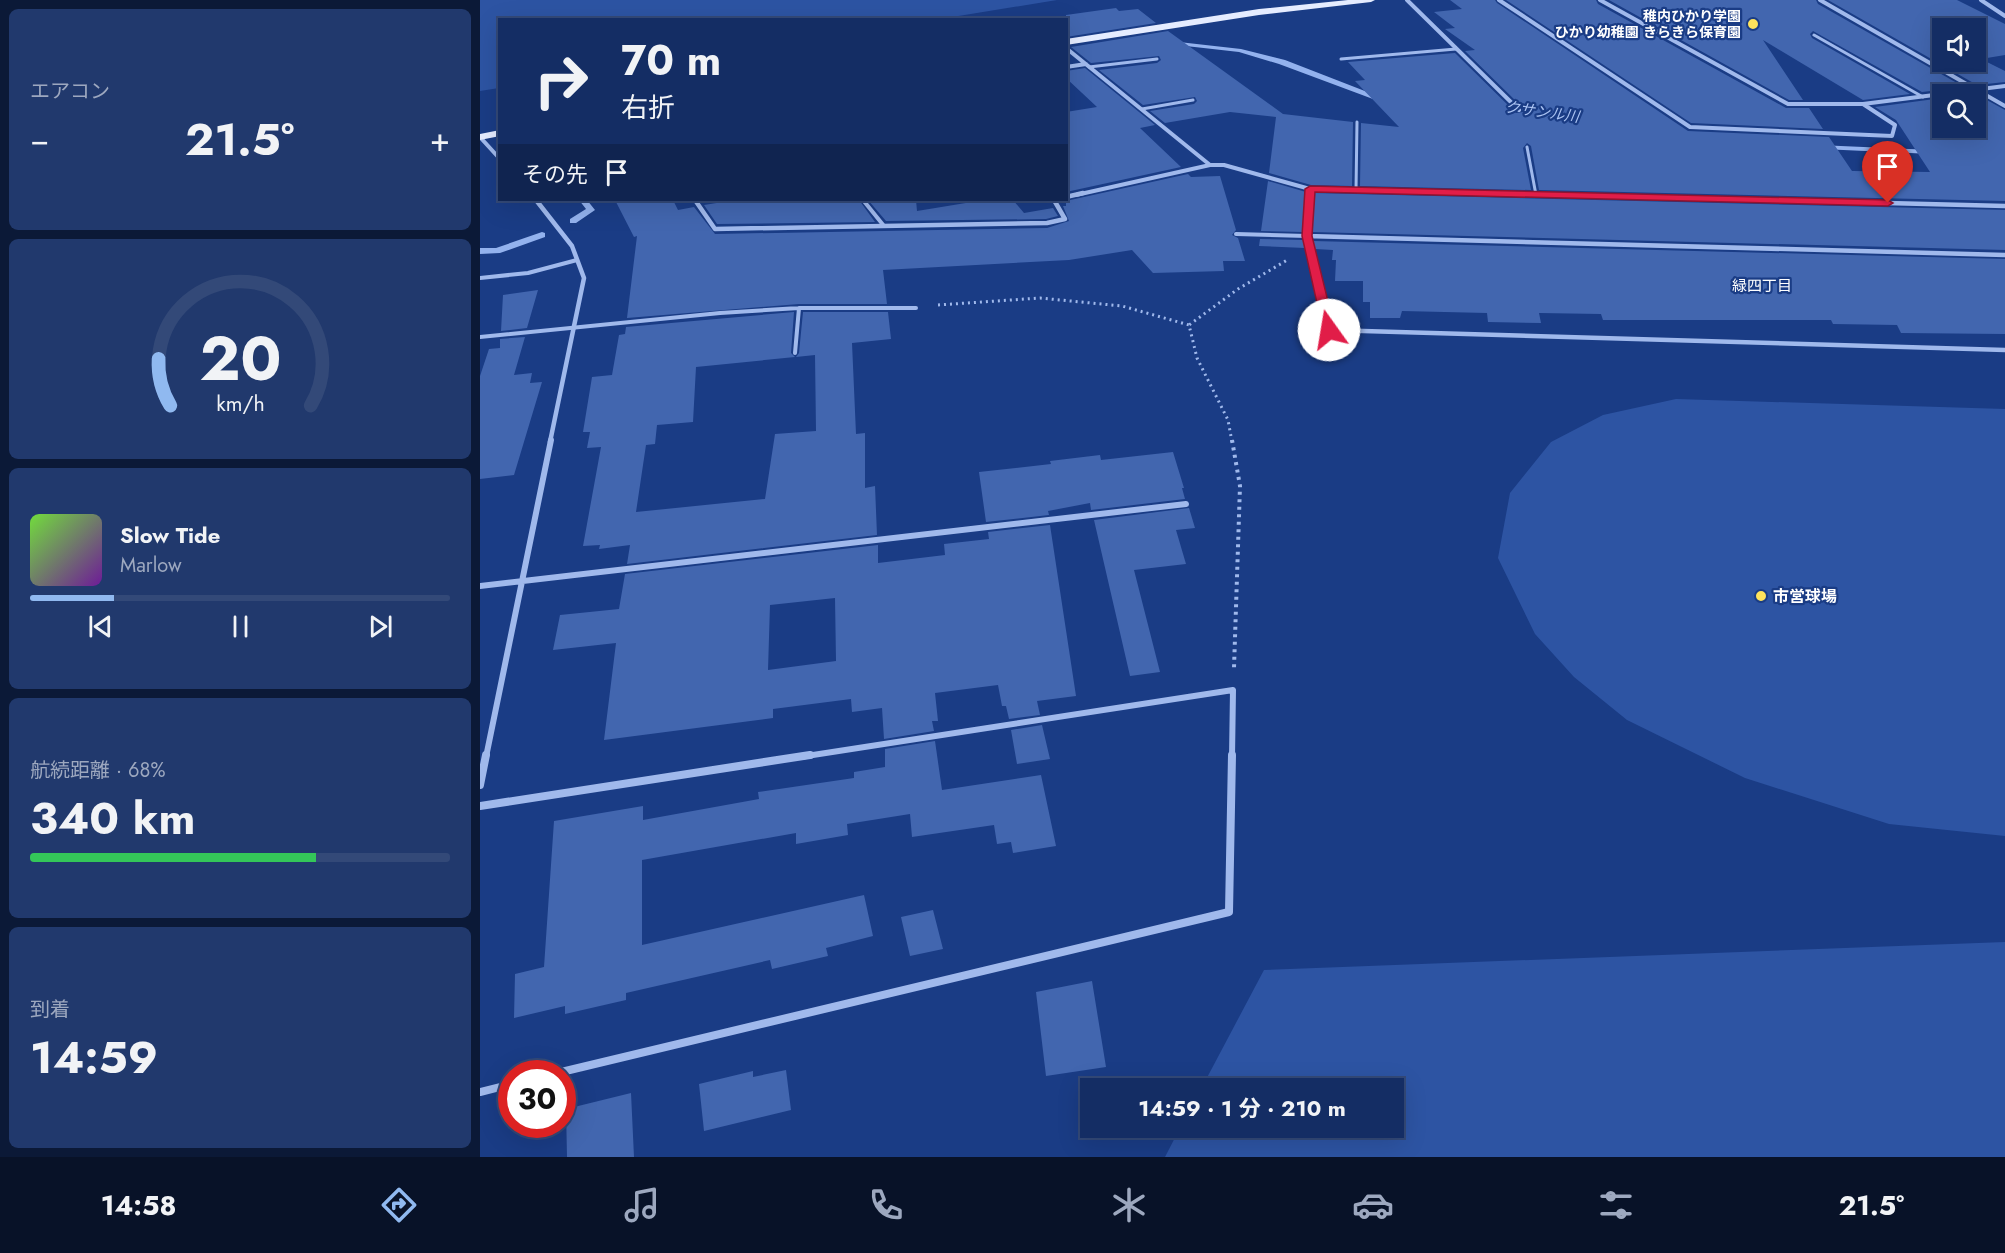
<!DOCTYPE html>
<html lang="ja">
<meta charset="utf-8">
<style>
:root{--surface:#142d64;--page:#21396d;--text:#f1f3f6;--muted:#9da8bf;--line:#334978;--accent:#90b9f0}
body{margin:0;font-family:Jost,"Noto Sans JP",sans-serif;background:var(--page);color:var(--text);height:100vh;display:flex;flex-direction:column;font-size:22px;white-space:nowrap}
*{box-sizing:border-box;margin:0}
p{font-size:20px;color:var(--muted)}
.icon{flex:none;width:33px;height:33px;fill:none;stroke:currentColor;stroke-width:2;stroke-linecap:round;stroke-linejoin:round}
.map{position:relative;flex:1;overflow:hidden}
.panel{display:flex;flex-direction:column;gap:9px;padding:9px;background:#0b1937;width:480px}
.panel>*{flex:none}
.top-card{position:absolute;left:18px;top:18px;width:570px;height:183px;border-radius:0px;box-shadow:0 6px 24px #0002,0 0 0 2px var(--line);background:#142d64;color:var(--text);overflow:hidden}
.tools{position:absolute;left:1452px;top:18px;display:grid;gap:12px}
.tools a{display:grid;place-items:center;width:54px;height:54px;border-radius:0px;background:var(--surface);box-shadow:0 6px 24px #0002,0 0 0 2px var(--line);font-size:30px}
.speed{position:absolute;left:18px;top:1060px;display:flex;gap:12px;font-size:30px;font-weight:700;text-align:center}
.speed>*{display:grid;place-content:center;width:78px;height:78px;border-radius:50%;background:var(--surface);box-shadow:0 6px 24px #0002,0 0 0 2px var(--line);line-height:1}
.speed .limit{border:9px solid #d22;background:#fff;color:#111}
.pin{position:absolute;display:grid;place-items:center;width:51px;height:51px;color:#fff;margin:-62px -26px;border-radius:50% 50% 50% 0;rotate:-45deg;box-shadow:0 0 6px #0007}
.pin .icon{rotate:45deg}
.me{position:absolute;width:66px;margin:-33px;rotate:347deg;stroke-linejoin:round;filter:drop-shadow(0 0 4px #0008)}
.turn{display:flex;align-items:center;gap:21px;height:126px;padding:0 24px;font-size:27px}
.turn .icon{width:78px;height:78px;stroke-width:2.5}
.turn b{display:block;font-size:42px;line-height:51px}
.then{display:flex;align-items:center;height:57px;padding:0 24px;background:#0003;gap:12px;font-size:22px}
.big{font-size:45px;font-weight:700;line-height:1.1}
.panel .widget{flex:1;display:flex;flex-direction:column;justify-content:center;gap:9px;min-width:0;padding:0 21px;border-radius:9px;background:var(--page)}
.panel .dial{align-items:center;gap:0}
.dial svg{height:156px;overflow:visible;fill:none;stroke:var(--line);stroke-width:7;stroke-linecap:round;text-anchor:middle}
.dial text{fill:var(--text);stroke:none}
.song{display:flex;align-items:center;gap:18px}
.cover{width:72px;height:72px;border-radius:9px;background:linear-gradient(135deg,hsl(100 70% 55%),hsl(280 70% 35%))}
.played{height:6px;border-radius:3px;background:linear-gradient(90deg,var(--accent) 20%,var(--line) 20%)}
.keys{display:flex;justify-content:space-around;direction:ltr}
.heat{display:flex;justify-content:space-between;align-items:center;font-size:33px;direction:ltr}
.charge{height:9px;border-radius:4px;background:linear-gradient(90deg,#34c759 68%,var(--line) 0)}
.trip{position:absolute;left:600px;top:1078px;width:324px;height:60px;border-radius:0px;background:var(--surface);box-shadow:0 6px 24px #0002,0 0 0 2px var(--line);font-weight:700;line-height:60px;text-align:center}
.tabs{display:flex;height:96px;justify-content:space-around;align-items:center;background:#081228;color:var(--muted)}
.tabs .icon{width:42px;height:42px}
.tabs .current{color:var(--accent)}
.tabs b{font-size:27px;color:var(--text)}
main{display:flex;flex:1;min-height:0}
.map>svg:first-child{display:block}
</style>
<main>
<section class="panel">
<div class="widget"><p>エアコン</p>
<div class="heat"><a>−</a><b class="big">21.5°</b><a>+</a></div>
</div>
<div class="widget dial"><svg viewBox="0 0 100 80">
<path d="M14 69A42 42 0 1 1 86 69"/>
<path d="M14 69A42 42 0 0 1 8 45" stroke="#90b9f0"/>
<text x="50" y="56" font-size="32" font-weight="700">20</text>
<text x="50" y="72" font-size="11">km/h</text>
</svg></div>
<div class="widget">
<div class="song"><i class="cover"></i><div><b>Slow Tide</b><p>Marlow</p></div></div>
<div class="played"></div>
<div class="keys"><svg class="icon" aria-label="previous" viewBox="0 0 24 24"><path d="M18 5L8 12l10 7zM5 5v14"/></svg><svg class="icon" aria-label="pause" viewBox="0 0 24 24"><path d="M8 5v14M16 5v14"/></svg><svg class="icon" aria-label="next" viewBox="0 0 24 24"><path d="M6 5l10 7-10 7zM19 5v14"/></svg></div>
</div>
<div class="widget"><p>航続距離 · 68%</p><b class="big">340 km</b><div class="charge"></div></div>
<div class="widget"><p>到着</p><b class="big">14:59</b></div>
</section>
<div class="map">
<svg width="1525" height="1157" viewBox="0 0 1525 1157">
<rect width="100%" height="100%" fill="#1a3c85"/>
<!-- green -->
<path fill="#2d54a3" d="M 0,0 L 577,0 L 454,20 L 20,20 L 19,88 L 0,91 Z
M 1196,399 L 1525,409 L 1525,836 L 1409,824 L 1265,778 L 1147,720 L 1094,677 L 1055,634 L 1018,558 L 1030,493 L 1071,442 L 1123,415 Z
M 1525,942 L 1525,1157 L 685,1157 L 700,1128 L 914,1128 L 914,1089 L 721,1089 L 784,970 Z"/>
<g fill="none" stroke-linecap="round" stroke-linejoin="round">
<!-- stream -->
<path fill="#93b2ee" fill-rule="evenodd" d="M 690,41 L 761,49 L 805,60 L 908,100 L 901,102 L 799,64 L 759,52 L 688,44 L 686,43 Z
M 1338,145 L 1452,150 L 1456,152 L 1452,154 L 1341,149 L 1338,149 Z
M 99,200 L 107,200 L 115,210 L 96,223 L 90,223 L 90,219 L 106,209 Z
M 62,232 L 65,233 L 65,237 L 20,253 L 0,254 L 0,248 L 16,248 Z"/>
</g>
<!-- building -->
<path fill="#4266af" fill-rule="evenodd" d="M 970,0 L 1015,0 L 1017,3 L 1208,131 L 1349,137 L 1372,171 L 1450,172 L 1416,120 L 1395,107 L 1462,98 L 1462,128 L 1496,128 L 1496,94 L 1491,94 L 1496,94 L 1525,110 L 1525,201 L 1059,190 L 1051,146 L 1047,143 L 1043,148 L 1051,190 L 880,186 L 881,123 L 919,127 L 875,81 L 885,80 L 868,62 L 975,53 L 1036,113 L 1043,112 L 1042,107 L 985,51 L 995,50 L 965,29 L 975,28 L 954,12 L 982,9 Z
M 1026,0 L 1116,0 L 1118,4 L 1306,108 L 1329,108 L 1343,129 L 1211,123 Z
M 1129,0 L 1336,0 L 1338,4 L 1484,87 L 1442,92 L 1333,31 L 1330,34 L 1332,38 L 1430,94 L 1383,100 L 1283,40 L 1323,100 L 1309,100 Z
M 1348,0 L 1477,0 L 1525,24 L 1525,55 L 1501,59 L 1525,71 L 1525,82 L 1497,85 ZM 1462,28 L 1496,28 L 1496,62 L 1462,62 Z
M 636,8 L 639,11 L 658,9 L 676,23 L 586,37 L 586,15 Z
M 688,31 L 803,114 L 873,122 L 872,186 L 831,185 L 789,173 L 796,117 L 750,112 L 685,123 L 670,111 L 714,104 L 717,101 L 715,97 L 663,105 L 619,70 L 677,63 L 681,60 L 679,56 L 611,63 L 591,47 Z
M 605,68 L 675,125 L 660,128 L 701,167 L 586,192 L 586,112 L 617,107 L 586,78 L 586,71 Z
M 708,174 L 711,177 L 740,176 L 756,230 L 752,235 L 758,238 L 765,261 L 743,261 L 744,271 L 673,273 L 652,250 L 589,260 L 403,270 L 407,304 L 319,304 L 147,318 L 157,236 L 154,237 L 135,200 L 193,200 L 198,210 L 214,207 L 235,234 L 567,228 L 589,221 L 583,206 L 586,206 L 586,201 Z
M 788,181 L 826,192 L 823,232 L 781,231 Z
M 834,193 L 1525,210 L 1525,250 L 832,232 Z
M 255,200 L 379,200 L 395,222 L 237,224 L 224,205 Z
M 388,200 L 436,200 L 437,211 L 504,200 L 533,200 L 544,213 L 573,208 L 578,216 L 566,219 L 406,221 Z
M 780,239 L 823,240 L 825,248 L 779,246 Z
M 833,241 L 1525,259 L 1525,334 L 1421,333 L 1417,325 L 1353,324 L 1351,320 L 1123,320 L 1121,314 L 1059,313 L 1061,323 L 1008,322 L 1007,313 L 922,311 L 920,318 L 890,318 L 890,302 L 883,302 L 883,281 L 855,281 L 856,260 L 852,260 L 853,250 L 835,249 Z
M 58,290 L 47,328 L 21,331 L 23,295 Z
M 314,312 L 311,353 L 315,357 L 216,367 L 213,422 L 177,425 L 175,444 L 166,445 L 156,512 L 285,499 L 295,434 L 336,431 L 335,355 L 316,357 L 319,353 L 323,312 L 408,312 L 411,339 L 372,343 L 376,434 L 385,433 L 385,488 L 395,486 L 397,535 L 147,564 L 150,545 L 119,549 L 120,545 L 103,546 L 121,447 L 107,448 L 110,432 L 103,432 L 112,377 L 132,375 L 139,335 L 145,334 L 146,327 Z
M 45,337 L 34,375 L 52,373 L 50,383 L 62,382 L 34,475 L 0,479 L 0,376 L 9,349 L 20,348 L 20,339 Z
M 693,452 L 704,488 L 702,488 L 705,499 L 611,510 L 610,503 L 568,511 L 569,515 L 506,522 L 499,472 L 571,464 L 570,461 L 620,455 L 621,460 Z
M 709,508 L 715,528 L 696,530 L 706,564 L 654,570 L 680,672 L 650,676 L 614,520 Z
M 570,525 L 596,696 L 557,701 L 560,715 L 529,719 L 526,706 L 522,706 L 518,685 L 455,693 L 458,721 L 452,721 L 454,731 L 404,739 L 402,708 L 372,712 L 371,699 L 293,709 L 293,718 L 124,740 L 136,643 L 73,650 L 80,615 L 139,609 L 145,574 L 398,545 L 398,563 L 465,555 L 464,544 L 509,539 L 508,532 ZM 355,598 L 356,661 L 288,670 L 290,605 Z
M 562,725 L 570,759 L 537,764 L 531,730 Z
M 455,741 L 462,790 L 561,775 L 576,846 L 533,853 L 531,842 L 517,844 L 514,825 L 432,837 L 430,814 L 367,824 L 368,835 L 316,844 L 316,833 L 162,860 L 162,945 L 384,895 L 393,936 L 346,948 L 348,956 L 292,969 L 290,960 L 146,993 L 146,1000 L 85,1014 L 85,1006 L 34,1018 L 35,974 L 64,967 L 74,821 L 163,806 L 163,820 L 279,799 L 278,792 L 374,778 L 374,772 L 405,767 L 405,749 Z
M 453,910 L 463,949 L 430,956 L 421,917 Z
M 612,981 L 626,1067 L 566,1076 L 556,992 Z
M 306,1070 L 311,1110 L 224,1131 L 219,1084 L 273,1071 L 273,1077 Z
M 151,1093 L 154,1157 L 87,1157 L 86,1109 Z"/>
<g fill="none" stroke-linecap="round" stroke-linejoin="round">
<!-- path-far1 -->
<path stroke="#a0b9ec" stroke-width="3" stroke-dasharray="2 4" stroke-linecap="butt" d="M 458,305 L 560,298 L 642,306 L 709,325
M 752,442 L 748,420 L 717,358 L 709,325 L 758,289 L 809,259"/>
<!-- path -->
<path stroke="#a0b9ec" stroke-width="4" stroke-dasharray="3 4.5" stroke-linecap="butt" d="M 752,440 L 760,486 L 754,668"/>
<!-- lane-far1 -->
<path stroke="#a0b9ec" stroke-width="3" d="M 1334,35 L 1443,97
M 861,59 L 976,49
M 609,67 L 677,59
M 662,109 L 713,100
M 1047,147 L 1056,195
M 876,190 L 877,122"/>
<!-- lane -->
<path stroke="#a0b9ec" stroke-width="4" d="M 383,200 L 404,226
M 756,234 L 827,236
M 0,278 L 48,273 L 97,260
M 0,337 L 240,313 L 319,308 L 436,308
M 315,353 L 319,308"/>
<!-- street-far3 -->
<path stroke="#a0b9ec" stroke-width="4" d="M 927,0 L 1039,110
M 1019,0 L 1210,127 L 1412,136 L 1415,125 L 1383,104
M 1120,0 L 1308,104 L 1383,104 L 1525,86
M 1340,0 L 1525,106
M 1501,0 L 1525,16
M 586,48 L 730,165 L 744,165 L 830,189 L 1064,195
M 586,67 L 606,64
M 0,137 L 20,159
M 596,195 L 730,165
M 830,195 L 830,189"/>
<!-- street-far2 -->
<path stroke="#a0b9ec" stroke-width="4.5" d="M 830,193 L 827,236 L 849,330 L 1525,350
M 1003,193 L 1525,206
M 586,197 L 603,193
M 56,200 L 92,246 L 104,278 L 70,442
M 215,200 L 235,229 L 567,223 L 585,219 L 574,200
M 827,236 L 1525,255"/>
<!-- street-far1 -->
<path stroke="#a0b9ec" stroke-width="6" d="M 0,586 L 706,504
M 6,757 L 71,440
M 320,757 L 753,690 L 752,757"/>
<!-- street -->
<path stroke="#a0b9ec" stroke-width="8" d="M 0,785 L 6,755
M 0,806 L 330,755
M 73,1074 L 749,912 L 752,755
M 0,1092 L 32,1084"/>
<!-- primary -->
<path fill="#e5ecff" fill-rule="evenodd" d="M 868,0 L 895,0 L 891,2 L 779,15 L 586,45 L 586,39 L 779,9 Z
M 20,130 L 20,136 L 0,140 L 0,134 Z"/>
</g>
<!-- route -->
<path fill="#e11d48" stroke="#92132f" stroke-width="1.5" d="M 830,186 L 1408,200 L 1413,203 L 1408,206 L 835,192 L 832,236 L 855,330 L 849,334 L 843,330 L 822,236 L 825,189 Z"/>
<!-- markers -->
<g fill="#fee35c" stroke="#1a3c85" stroke-width="2">
<circle cx="1273" cy="24" r="6"/>
<circle cx="1281" cy="596" r="6"/>
</g>
<g text-anchor="middle" stroke-width="4.5" stroke-linejoin="round" paint-order="stroke">
<!-- far-poi labels -->
<g font-size="14" font-weight="bold" fill="#fff" stroke="#1a3c85" text-anchor="end">
<text x="1261" y="21">稚内ひかり学園<tspan x="1261" dy="16">ひかり幼稚園 きらきら保育園</tspan></text>
</g>
<!-- far-water labels -->
<g font-size="15" font-style="italic" fill="#acc4f3" stroke="#1a3c85">
<text transform="translate(1062 112) rotate(8)" y="5">クサンル川</text>
</g>
<!-- far-neighbourhood labels -->
<g font-size="15" fill="#fff" stroke="#1a3c85">
<text x="1282" y="291">緑四丁目</text>
</g>
<!-- poi labels -->
<g font-size="16" font-weight="bold" fill="#fff" stroke="#1a3c85" text-anchor="start">
<text x="1293" y="602">市営球場</text>
</g>
</g>
</svg>
<div class="tools">
<a><svg class="icon" aria-label="sound" viewBox="0 0 24 24"><path d="M4 9h4l5-4v14l-5-4H4zM17 9q2 3 0 6"/></svg></a>
<a><svg class="icon" aria-label="search" viewBox="0 0 24 24"><circle cx="10" cy="10" r="6"/><path d="M15 15l6 6"/></svg></a>
</div>
<div class="speed"><div class="limit">30</div></div>
<div class="pin" style="left:1408px;top:203px;background:#d93025"><svg class="icon" aria-label="arrive" viewBox="0 0 24 24"><path d="M6 21V4h12l-3 4 3 4H6"/></svg></div>
<svg class="me" style="left:849px;top:330px" viewBox="-20 -20 40 40"><circle r="19" fill="#fff"/><path d="M0-13L10 11 0 6-10 11z" fill="#e11d48"/></svg>
<div class="trip">14:59 · 1 分 · 210 m</div>
<div class="top-card">
<div class="turn"><svg class="icon" aria-label="right" viewBox="0 0 24 24"><path d="M7 20v-9h11M14 6l5 5-5 5"/></svg><div><b>70 m</b>右折</div></div>
<div class="then">その先<svg class="icon" aria-label="arrive" viewBox="0 0 24 24"><path d="M6 21V4h12l-3 4 3 4H6"/></svg></div>
</div>
</div>
</main>
<nav class="tabs">
<b>14:58</b>
<svg class="icon current" aria-label="directions" viewBox="0 0 24 24"><path d="M12 3l9 9-9 9-9-9zM9 14v-3h6M13 9l2 2-2 2"/></svg>
<svg class="icon" aria-label="music" viewBox="0 0 24 24"><path d="M9 18V5l10-2v13"/><circle cx="6" cy="18" r="3"/><circle cx="16" cy="16" r="3"/></svg>
<svg class="icon" aria-label="phone" viewBox="0 0 24 24"><path d="M5 4h4l2 5-3 2q2 4 5 5l2-3 5 2v4C11 20 4 13 5 4z"/></svg>
<svg class="icon" aria-label="climate" viewBox="0 0 24 24"><path d="M12 3v18M4 7l16 10M4 17L20 7"/></svg>
<svg class="icon" aria-label="car" viewBox="0 0 24 24"><path d="M5 17H2v-5l4-1 3-4h7l3 4 3 1v5h-3M9 17h6M6 11h13"/><circle cx="7" cy="17" r="2"/><circle cx="17" cy="17" r="2"/></svg>
<svg class="icon" aria-label="filters" viewBox="0 0 24 24"><path d="M4 7h16M4 17h16"/><circle cx="9" cy="7" r="2"/><circle cx="15" cy="17" r="2"/></svg>
<b>21.5°</b>
</nav>
